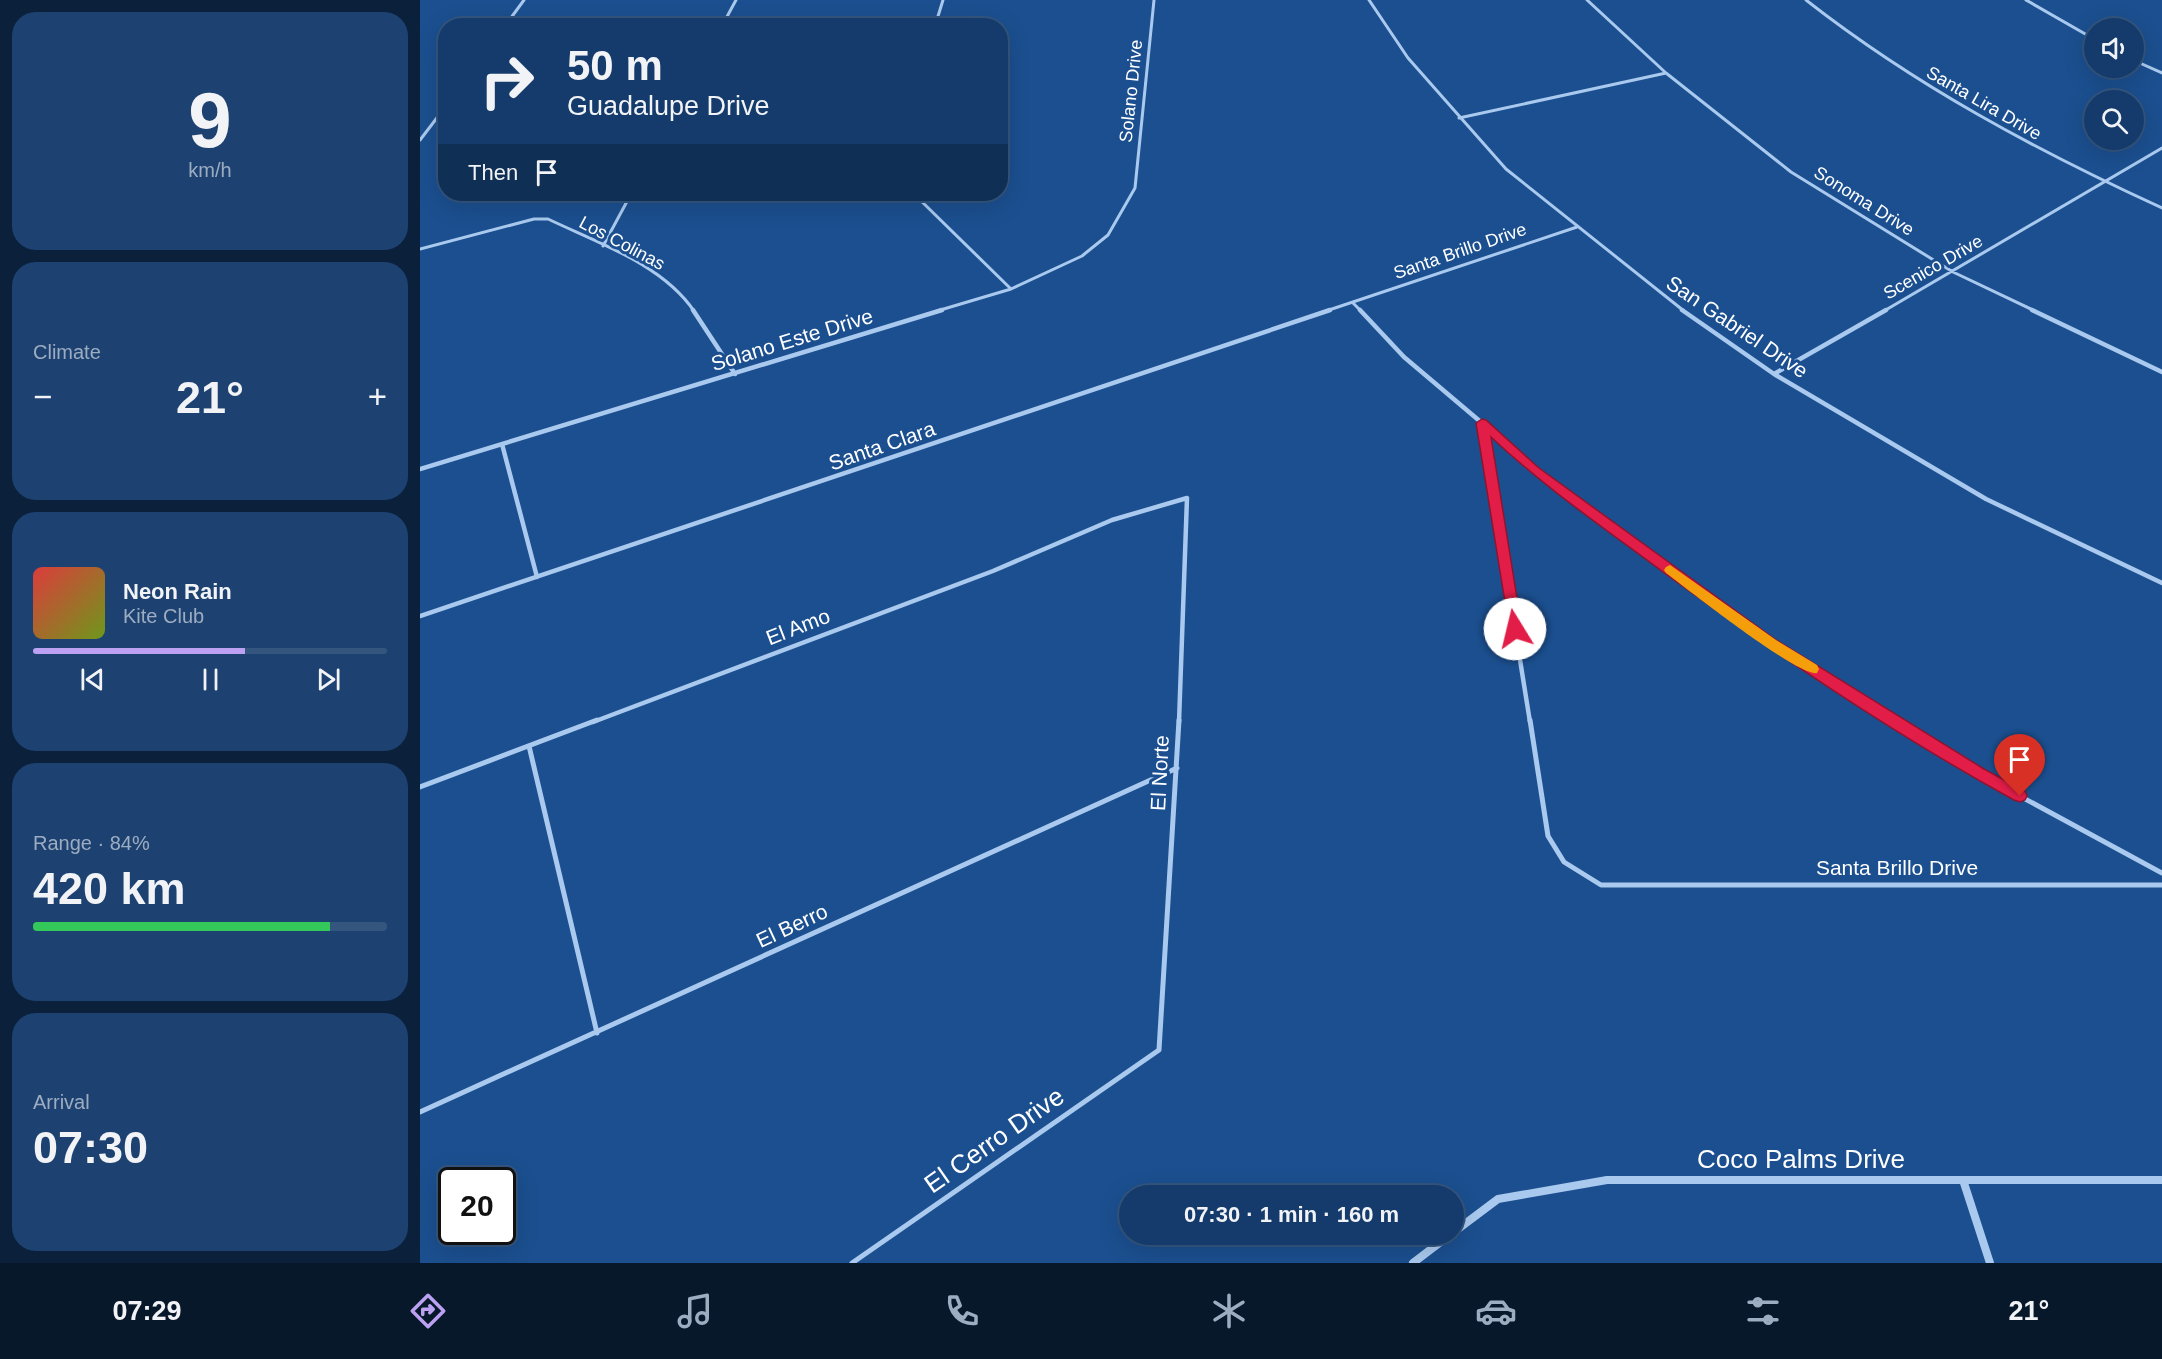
<!DOCTYPE html>
<meta charset="utf-8">
<style>
:root{--surface:#143b6b;--page:#1d4271;--text:#f1f3f6;--muted:#9dadc1;--line:#33557e;--accent:#bca0f2}
body{margin:0;font-family:Helvetica,sans-serif;background:var(--page);color:var(--text);height:100vh;display:flex;flex-direction:column;font-size:22px;white-space:nowrap}
*{box-sizing:border-box;margin:0}
p{font-size:20px;color:var(--muted)}
.icon{flex:none;width:33px;height:33px;fill:none;stroke:currentColor;stroke-width:2;stroke-linecap:round;stroke-linejoin:round}
.map{position:relative;flex:1;overflow:hidden}
.drawer{display:flex;flex-direction:column;gap:12px;padding:12px;background:#0b203b;width:420px}
.drawer>*{flex:none}
.top-card{position:absolute;left:18px;top:18px;width:570px;height:183px;border-radius:24px;box-shadow:0 6px 24px #0002,0 0 0 2px var(--line);background:#143b6b;color:var(--text);overflow:hidden}
.buttons{position:absolute;left:1664px;top:18px;display:grid;gap:12px}
.buttons a{display:grid;place-items:center;width:60px;height:60px;border-radius:50%;background:var(--surface);box-shadow:0 6px 24px #0002,0 0 0 2px var(--line);font-size:30px}
.speed{position:absolute;left:18px;top:1167px;display:flex;gap:12px;font-size:30px;font-weight:700;text-align:center}
.speed>*{display:grid;place-content:center;width:78px;height:78px;border-radius:50%;background:var(--surface);box-shadow:0 6px 24px #0002,0 0 0 2px var(--line);line-height:1}
.speed .limit{border:3px solid #111;border-radius:9px;background:#fff;color:#111}
.pin{position:absolute;display:grid;place-items:center;width:51px;height:51px;color:#fff;margin:-62px -26px;border-radius:50% 50% 50% 0;rotate:-45deg;box-shadow:0 0 6px #0007}
.pin .icon{rotate:45deg}
.me{position:absolute;width:66px;margin:-33px;rotate:351deg;stroke-linejoin:round;filter:drop-shadow(0 0 4px #0008)}
.turn{display:flex;align-items:center;gap:21px;height:126px;padding:0 30px;font-size:27px}
.turn .icon{width:78px;height:78px;stroke-width:2.5}
.turn b{display:block;font-size:42px;line-height:51px}
.then{display:flex;align-items:center;height:57px;padding:0 30px;background:#0003;gap:12px;font-size:22px}
.big{font-size:45px;font-weight:700;line-height:1.1}
.drawer .widget{flex:1;display:flex;flex-direction:column;justify-content:center;gap:9px;min-width:0;padding:0 21px;border-radius:24px;background:var(--page)}
.drawer .dial{align-items:center;gap:0}
.dial b{font-size:78px;line-height:1}
.song{display:flex;align-items:center;gap:18px}
.cover{width:72px;height:72px;border-radius:9px;background:linear-gradient(135deg,hsl(0 70% 55%),hsl(80 70% 35%))}
.played{height:6px;border-radius:3px;background:linear-gradient(90deg,var(--accent) 60%,var(--line) 60%)}
.keys{display:flex;justify-content:space-around;direction:ltr}
.heat{display:flex;justify-content:space-between;align-items:center;font-size:33px;direction:ltr}
.charge{height:9px;border-radius:4px;background:linear-gradient(90deg,#34c759 84%,var(--line) 0)}
.trip{position:absolute;left:699px;top:1185px;width:345px;height:60px;border-radius:30px;background:var(--surface);box-shadow:0 6px 24px #0002,0 0 0 2px var(--line);font-weight:700;line-height:60px;text-align:center}
.tab-bar{display:flex;height:96px;justify-content:space-around;align-items:center;background:#08182b;color:var(--muted)}
.tab-bar .icon{width:42px;height:42px}
.tab-bar .on{color:var(--accent)}
.tab-bar b{font-size:27px;color:var(--text)}
main{display:flex;flex:1;min-height:0}
.map>svg:first-child{display:block}
</style>
<main>
<section class="drawer">
<div class="widget dial"><b>9</b><p>km/h</p></div>
<div class="widget"><p>Climate</p>
<div class="heat"><a>−</a><b class="big">21°</b><a>+</a></div>
</div>
<div class="widget">
<div class="song"><i class="cover"></i><div><b>Neon Rain</b><p>Kite Club</p></div></div>
<div class="played"></div>
<div class="keys"><svg class="icon" aria-label="previous" viewBox="0 0 24 24"><path d="M18 5L8 12l10 7zM5 5v14"/></svg><svg class="icon" aria-label="pause" viewBox="0 0 24 24"><path d="M8 5v14M16 5v14"/></svg><svg class="icon" aria-label="next" viewBox="0 0 24 24"><path d="M6 5l10 7-10 7zM19 5v14"/></svg></div>
</div>
<div class="widget"><p>Range · 84%</p><b class="big">420 km</b><div class="charge"></div></div>
<div class="widget"><p>Arrival</p><b class="big">07:30</b></div>
</section>
<div class="map">
<svg width="1742" height="1263" viewBox="0 0 1742 1263">
<rect width="100%" height="100%" fill="#1b4f8f"/>
<g fill="none" stroke-linecap="round" stroke-linejoin="round">
<!-- service-far2 -->
<path stroke="#a9c9ee" stroke-width="3" d="M 949,0 L 988,58 L 1086,169 L 1264,311
M 1167,0 L 1246,73 L 1371,172 L 1533,272 L 1615,311
M 1386,0 C 1496,86 1616,150 1742,208
M 1606,0 L 1674,39
M 85,26 L 104,0
M 302,26 L 316,0
M 515,26 L 523,0
M 1713,60 L 1742,73
M 1039,118 L 1246,73
M 0,140 L 26,106
M 494,194 L 591,289
M 183,246 L 211,194
M 0,249 L 114,219 L 128,219 C 178,243 242,264 274,311
M 933,303 L 941,311
M 517,311 L 591,289 L 662,256 L 688,235 L 715,188 L 734,0
M 906,311 L 1157,227
M 1464,311 L 1742,148"/>
<!-- service-far1 -->
<path stroke="#a9c9ee" stroke-width="4.5" d="M 273,310 L 315,374
M 940,310 L 984,357 L 1062,423 L 1114,471 L 1351,643 L 1476,722
M 1262,310 L 1354,374 L 1566,499 L 1742,583
M 1612,310 L 1742,372
M 1354,374 L 1466,310
M 1062,423 L 1110,722
M 82,444 L 117,577
M 0,469 L 522,310
M 0,616 L 910,310
M 173,722 L 573,571 L 692,520 L 767,498 L 759,722"/>
<!-- service -->
<path stroke="#a9c9ee" stroke-width="5" d="M 1110,720 L 1128,836 L 1144,862 L 1181,885 L 1742,885
M 1474,720 L 1559,774 L 1742,873
M 109,746 L 177,1033
M 0,787 L 177,720
M 0,1112 L 757,768
M 432,1263 L 739,1050 L 759,720"/>
<!-- minor -->
<path stroke="#a9c9ee" stroke-width="8" d="M 1543,1180 L 1570,1263
M 1034,1232 L 1078,1199 L 1187,1180 L 1742,1180
M 993,1263 L 1031,1234"/>
</g>
<!-- route -->
<path fill="#e11d48" stroke="#92132f" stroke-width="1.5" d="M 1062,419 L 1066,420 L 1119,468 L 1356,640 L 1564,769 L 1605,791 L 1607,796 L 1605,800 L 1600,802 L 1594,800 C 1472,733 1356,654 1243,572 C 1184,528 1124,487 1071,437 L 1102,629 L 1095,635 L 1090,633 L 1056,423 Z"/>
<!-- slow -->
<path fill="#f59e0b" d="M 1250,565 L 1356,640 L 1397,665 L 1399,669 L 1397,673 C 1380,678 1266,588 1246,573 L 1244,570 L 1246,567 Z"/>
<g text-anchor="middle" stroke-width="6" stroke-linejoin="round" paint-order="stroke">
<!-- far-street labels -->
<g font-size="18" fill="#fff" stroke="#1b4f8f">
<text transform="translate(711 91) rotate(-84)" y="6">Solano Drive</text>
<text transform="translate(1564 103) rotate(30)" y="6">Santa Lira Drive</text>
<text transform="translate(1444 201) rotate(32)" y="6">Sonoma Drive</text>
<text transform="translate(202 243) rotate(28)" y="6">Los Colinas</text>
<text transform="translate(1040 251) rotate(-19)" y="6">Santa Brillo Drive</text>
<text transform="translate(1513 267) rotate(-30)" y="6">Scenico Drive</text>
</g>
<!-- street labels -->
<g font-size="21" fill="#fff" stroke="#1b4f8f">
<text transform="translate(1317 327) rotate(34)" y="7">San Gabriel Drive</text>
<text transform="translate(372 340) rotate(-17)" y="7">Solano Este Drive</text>
<text transform="translate(462 446) rotate(-19)" y="7">Santa Clara</text>
<text transform="translate(378 627) rotate(-21)" y="7">El Amo</text>
<text transform="translate(740 773) rotate(-87)" y="7">El Norte</text>
<text x="1477" y="875">Santa Brillo Drive</text>
<text transform="translate(372 926) rotate(-25)" y="7">El Berro</text>
</g>
<!-- near-street labels -->
<g font-size="26" fill="#fff" stroke="#1b4f8f">
<text transform="translate(574 1140) rotate(-35)" y="9">El Cerro Drive</text>
<text x="1381" y="1168">Coco Palms Drive</text>
</g>
</g>
</svg>
<div class="buttons">
<a><svg class="icon" aria-label="sound" viewBox="0 0 24 24"><path d="M4 9h4l5-4v14l-5-4H4zM17 9q2 3 0 6"/></svg></a>
<a><svg class="icon" aria-label="search" viewBox="0 0 24 24"><circle cx="10" cy="10" r="6"/><path d="M15 15l6 6"/></svg></a>
</div>
<div class="speed"><div class="limit">20</div></div>
<div class="pin" style="left:1600px;top:796px;background:#d93025"><svg class="icon" aria-label="arrive" viewBox="0 0 24 24"><path d="M6 21V4h12l-3 4 3 4H6"/></svg></div>
<svg class="me" style="left:1095px;top:629px" viewBox="-20 -20 40 40"><circle r="19" fill="#fff"/><path d="M0-13L10 11 0 6-10 11z" fill="#e11d48"/></svg>
<div class="trip">07:30 · 1 min · 160 m</div>
<div class="top-card">
<div class="turn"><svg class="icon" aria-label="right" viewBox="0 0 24 24"><path d="M7 20v-9h11M14 6l5 5-5 5"/></svg><div><b>50 m</b>Guadalupe Drive</div></div>
<div class="then">Then<svg class="icon" aria-label="arrive" viewBox="0 0 24 24"><path d="M6 21V4h12l-3 4 3 4H6"/></svg></div>
</div>
</div>
</main>
<nav class="tab-bar">
<b>07:29</b>
<svg class="icon on" aria-label="directions" viewBox="0 0 24 24"><path d="M12 3l9 9-9 9-9-9zM9 14v-3h6M13 9l2 2-2 2"/></svg>
<svg class="icon" aria-label="music" viewBox="0 0 24 24"><path d="M9 18V5l10-2v13"/><circle cx="6" cy="18" r="3"/><circle cx="16" cy="16" r="3"/></svg>
<svg class="icon" aria-label="phone" viewBox="0 0 24 24"><path d="M5 4h4l2 5-3 2q2 4 5 5l2-3 5 2v4C11 20 4 13 5 4z"/></svg>
<svg class="icon" aria-label="climate" viewBox="0 0 24 24"><path d="M12 3v18M4 7l16 10M4 17L20 7"/></svg>
<svg class="icon" aria-label="car" viewBox="0 0 24 24"><path d="M5 17H2v-5l4-1 3-4h7l3 4 3 1v5h-3M9 17h6M6 11h13"/><circle cx="7" cy="17" r="2"/><circle cx="17" cy="17" r="2"/></svg>
<svg class="icon" aria-label="filters" viewBox="0 0 24 24"><path d="M4 7h16M4 17h16"/><circle cx="9" cy="7" r="2"/><circle cx="15" cy="17" r="2"/></svg>
<b>21°</b>
</nav>
